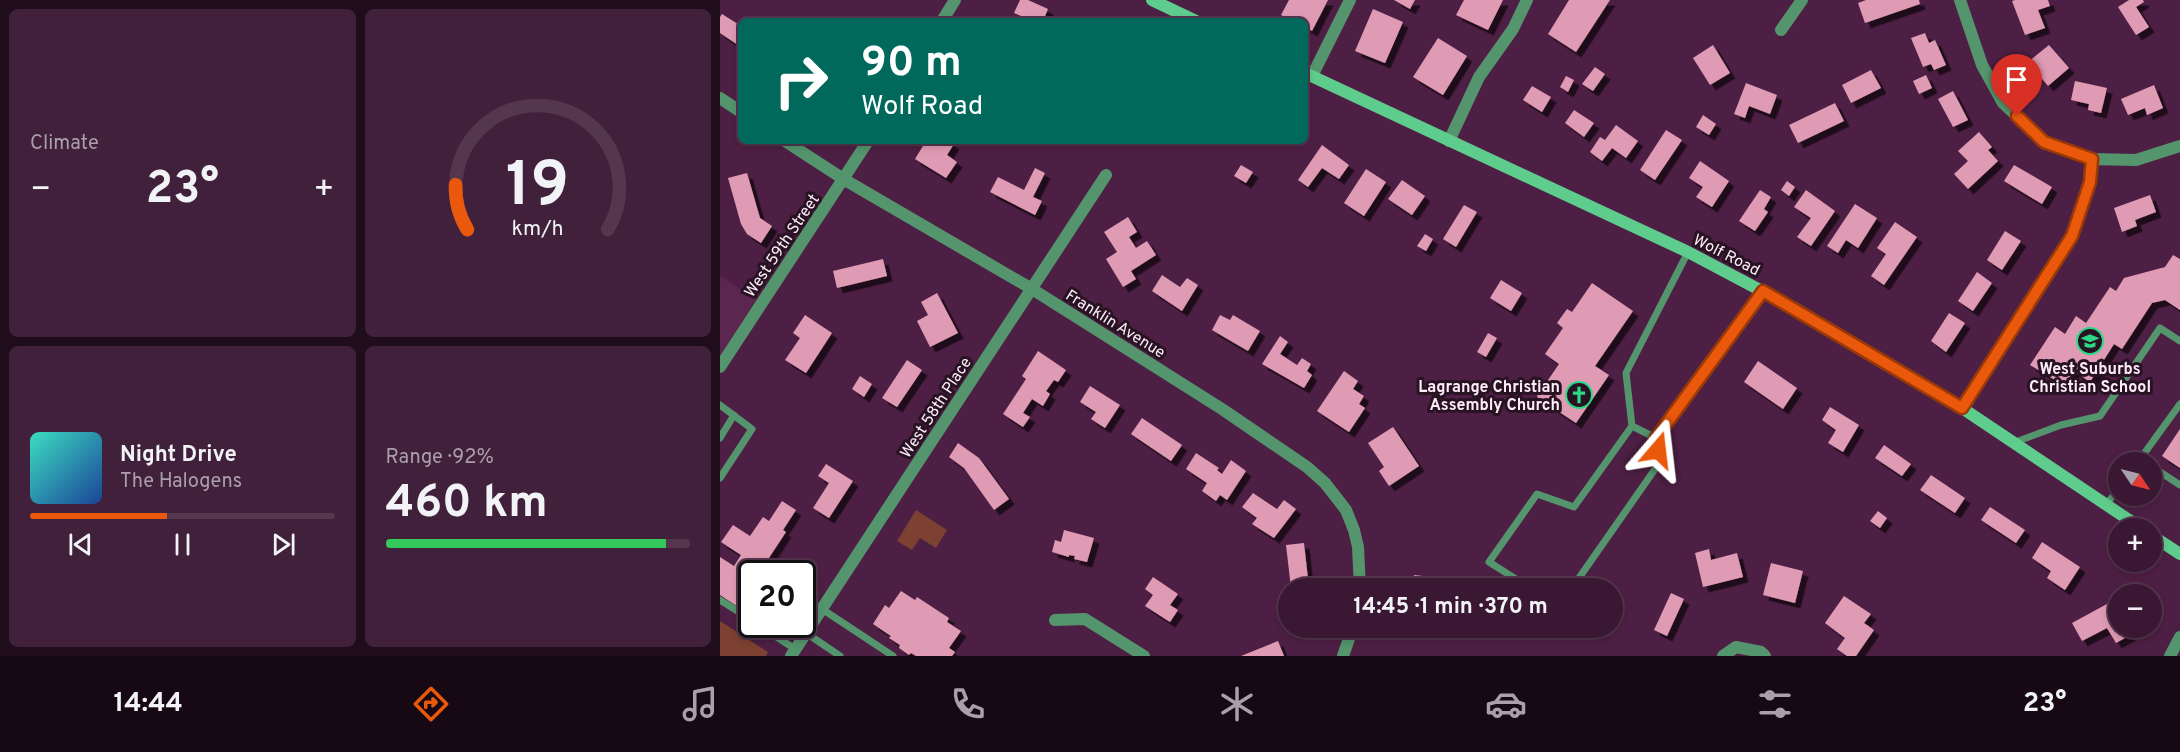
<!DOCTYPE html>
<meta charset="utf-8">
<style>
:root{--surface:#3a1733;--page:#41203b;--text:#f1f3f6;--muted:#ab9fac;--line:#54364e;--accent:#ea580c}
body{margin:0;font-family:Overpass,sans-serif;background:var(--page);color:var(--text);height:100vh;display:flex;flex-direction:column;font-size:22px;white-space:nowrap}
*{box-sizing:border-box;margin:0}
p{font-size:20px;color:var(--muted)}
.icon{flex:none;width:33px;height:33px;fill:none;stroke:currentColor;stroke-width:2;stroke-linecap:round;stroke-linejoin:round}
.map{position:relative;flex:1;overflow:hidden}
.panel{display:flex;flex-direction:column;gap:9px;padding:9px;background:#200d1c;width:720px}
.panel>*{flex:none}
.banner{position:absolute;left:18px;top:18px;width:570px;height:126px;border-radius:9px;box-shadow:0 3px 9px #0003,0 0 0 2px var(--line);background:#00695c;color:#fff;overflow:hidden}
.needle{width:39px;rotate:125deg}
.buttons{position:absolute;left:1388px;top:452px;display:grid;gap:12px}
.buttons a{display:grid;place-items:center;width:54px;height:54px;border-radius:50%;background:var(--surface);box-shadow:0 3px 9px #0003,0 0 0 2px var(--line);font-size:30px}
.speed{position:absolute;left:18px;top:560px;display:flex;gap:12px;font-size:30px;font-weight:700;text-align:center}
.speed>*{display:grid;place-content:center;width:78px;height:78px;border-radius:50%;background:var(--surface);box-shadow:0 3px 9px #0003,0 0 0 2px var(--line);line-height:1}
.speed .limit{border:3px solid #111;border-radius:9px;background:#fff;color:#111}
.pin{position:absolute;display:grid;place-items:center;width:51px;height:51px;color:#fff;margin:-62px -26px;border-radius:50% 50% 50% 0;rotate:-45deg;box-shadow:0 0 6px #0007}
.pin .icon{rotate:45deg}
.me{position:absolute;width:66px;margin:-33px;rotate:17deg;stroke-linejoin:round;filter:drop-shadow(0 0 4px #0008)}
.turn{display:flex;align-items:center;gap:21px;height:126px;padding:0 24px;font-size:27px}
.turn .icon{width:78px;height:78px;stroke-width:2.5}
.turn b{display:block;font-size:42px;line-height:51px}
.big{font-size:45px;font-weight:700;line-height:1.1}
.panel .card{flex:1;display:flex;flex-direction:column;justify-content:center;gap:9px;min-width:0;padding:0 21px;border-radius:9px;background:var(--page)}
.panel .dial{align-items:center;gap:0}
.dial svg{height:156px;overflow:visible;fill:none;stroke:var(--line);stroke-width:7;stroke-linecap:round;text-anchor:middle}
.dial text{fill:var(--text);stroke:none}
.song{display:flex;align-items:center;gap:18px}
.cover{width:72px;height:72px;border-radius:9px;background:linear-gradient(135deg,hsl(170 70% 55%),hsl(220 70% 35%))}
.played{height:6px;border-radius:3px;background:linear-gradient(90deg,var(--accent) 45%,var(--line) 45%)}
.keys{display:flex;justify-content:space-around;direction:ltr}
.heat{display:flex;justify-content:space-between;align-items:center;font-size:33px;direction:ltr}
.charge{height:9px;border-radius:4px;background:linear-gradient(90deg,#34c759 92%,var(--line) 0)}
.panel .tiles{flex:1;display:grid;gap:9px;grid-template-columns:repeat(2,1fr)}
.trip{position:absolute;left:558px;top:578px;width:345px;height:60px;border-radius:30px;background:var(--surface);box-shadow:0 3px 9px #0003,0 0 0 2px var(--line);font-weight:700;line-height:60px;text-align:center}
.dock{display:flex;height:96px;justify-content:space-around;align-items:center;background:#170914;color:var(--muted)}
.dock .icon{width:42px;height:42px}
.dock .active{color:var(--accent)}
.dock b{font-size:27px;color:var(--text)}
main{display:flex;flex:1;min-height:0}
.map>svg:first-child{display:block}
</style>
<main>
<section class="panel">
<div class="tiles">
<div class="card"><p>Climate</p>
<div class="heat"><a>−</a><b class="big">23°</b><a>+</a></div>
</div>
<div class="card dial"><svg viewBox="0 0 100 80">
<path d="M14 69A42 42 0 1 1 86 69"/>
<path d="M14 69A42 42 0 0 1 8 46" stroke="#ea580c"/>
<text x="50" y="56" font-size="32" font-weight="700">19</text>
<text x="50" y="72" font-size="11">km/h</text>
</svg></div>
<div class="card">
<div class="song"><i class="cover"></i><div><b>Night Drive</b><p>The Halogens</p></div></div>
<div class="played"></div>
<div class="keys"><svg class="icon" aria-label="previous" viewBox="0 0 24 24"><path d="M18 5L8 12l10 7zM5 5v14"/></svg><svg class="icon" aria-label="pause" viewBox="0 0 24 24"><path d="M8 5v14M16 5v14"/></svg><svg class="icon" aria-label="next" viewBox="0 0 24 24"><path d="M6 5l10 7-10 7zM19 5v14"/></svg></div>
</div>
<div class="card"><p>Range · 92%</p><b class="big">460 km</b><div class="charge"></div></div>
</div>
</section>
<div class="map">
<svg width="1460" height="656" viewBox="0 0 1460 656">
<defs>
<filter id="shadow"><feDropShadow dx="5.5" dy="5.5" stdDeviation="0" flood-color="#0009"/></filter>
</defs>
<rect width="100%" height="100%" fill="#4e1f44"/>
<!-- built -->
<path fill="#5b2750" d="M 0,276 L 37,300 L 0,356 Z"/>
<!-- green -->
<path fill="#7d4131" d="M 196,510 L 227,530 L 216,548 L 200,538 L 192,550 L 177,541 Z
M 0,621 L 48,652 L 46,656 L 0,656 Z"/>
<!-- building -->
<path fill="#e09bb4" filter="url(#shadow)" d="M 300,0 L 308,0 L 328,9 L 323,21 L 307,21 L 308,19 L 294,13 Z
M 569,0 L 608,0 L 592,31 L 585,27 L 585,21 L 573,21 L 561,15 Z
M 674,0 L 695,0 L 690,9 Z
M 744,0 L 783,0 L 768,30 L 736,15 Z
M 849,0 L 890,0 L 856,52 L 828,34 Z
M 1146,0 L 1199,0 L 1200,4 L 1145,23 L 1138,3 Z
M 1295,0 L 1328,0 L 1330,6 L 1318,10 L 1325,28 L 1305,35 L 1292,1 Z
M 1409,0 L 1423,0 L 1424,2 L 1416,7 L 1429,27 L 1416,35 L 1398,7 Z
M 653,9 L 683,22 L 665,63 L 635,51 Z
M 2,14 L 21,26 L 21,47 L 0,33 L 0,17 Z
M 1205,33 L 1209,43 L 1215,40 L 1226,65 L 1214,70 L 1211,64 L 1203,67 L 1191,38 Z
M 718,38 L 747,56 L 723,95 L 693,77 Z
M 993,45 L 1010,73 L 990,85 L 973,58 Z
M 1329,45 L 1349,68 L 1328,86 L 1308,62 Z
M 875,67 L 885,74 L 873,91 L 862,84 Z
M 1151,70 L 1161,88 L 1131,103 L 1122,85 Z
M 1206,75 L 1212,88 L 1199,94 L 1193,81 Z
M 846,76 L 854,80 L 848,92 L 840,87 Z
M 1355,81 L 1387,88 L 1381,113 L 1368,110 L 1369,104 L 1351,100 Z
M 1026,83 L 1057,95 L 1050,114 L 1029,106 L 1025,118 L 1014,114 Z
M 1434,85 L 1443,108 L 1427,115 L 1425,108 L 1408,115 L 1401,99 Z
M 812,86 L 831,97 L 822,112 L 803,100 Z
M 1233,91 L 1248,120 L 1233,127 L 1218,99 Z
M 1115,103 L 1124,121 L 1078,143 L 1069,125 Z
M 854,110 L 874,123 L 864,137 L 845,123 Z
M 983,115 L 996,124 L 989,135 L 976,127 Z
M 896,125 L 918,141 L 906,158 L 892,148 L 882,161 L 870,152 L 880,137 L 885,140 Z
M 946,130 L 962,140 L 935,180 L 920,170 Z
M 1259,132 L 1272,147 L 1268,150 L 1278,161 L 1248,189 L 1234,174 L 1248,161 L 1238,151 Z
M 206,141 L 229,141 L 234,144 L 227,155 L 237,162 L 226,178 L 195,159 Z
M 602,145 L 629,165 L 619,179 L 602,168 L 588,187 L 578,180 Z
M 980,161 L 1009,181 L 992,207 L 976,197 L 983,187 L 969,178 Z
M 521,165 L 533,172 L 526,183 L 514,176 Z
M 1294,165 L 1332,187 L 1322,204 L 1284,181 Z
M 315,168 L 325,173 L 313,197 L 322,201 L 315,215 L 270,192 L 278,177 L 304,190 Z
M 646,169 L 666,182 L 644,216 L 624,203 Z
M 27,173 L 40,218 L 52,226 L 41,243 L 27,234 L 21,224 L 8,178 Z
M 682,180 L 705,196 L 692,215 L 668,199 Z
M 1067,181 L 1075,187 L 1069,196 L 1061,190 Z
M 1040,190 L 1051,197 L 1044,209 L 1048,212 L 1035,231 L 1019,221 Z
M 1086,190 L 1115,211 L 1091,246 L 1077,237 L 1091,218 L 1074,207 Z
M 1430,195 L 1436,212 L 1415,220 L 1417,226 L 1402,232 L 1394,208 Z
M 1135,204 L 1157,218 L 1138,248 L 1126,240 L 1118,253 L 1107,246 Z
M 744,205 L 757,212 L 736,247 L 723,239 Z
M 408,217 L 417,232 L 409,237 L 416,248 L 427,241 L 436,255 L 411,271 L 416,279 L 403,287 L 386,259 L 397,252 L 384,232 Z
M 1175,222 L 1197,237 L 1164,285 L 1151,276 L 1166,254 L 1157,248 Z
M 1285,231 L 1301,241 L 1282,270 L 1267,260 Z
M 705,234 L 713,239 L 706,251 L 697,246 Z
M 1453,255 L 1460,259 L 1460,310 L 1445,300 L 1432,303 L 1402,349 L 1394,344 L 1370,382 L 1354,371 L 1345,386 L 1310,365 L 1335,327 L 1345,334 L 1356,316 L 1366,323 L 1390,287 L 1396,291 L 1404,278 L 1445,267 Z
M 163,259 L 167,276 L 117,288 L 113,271 Z
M 1257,272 L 1272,283 L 1253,311 L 1238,301 Z
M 442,275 L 460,287 L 467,278 L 478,285 L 462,311 L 432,291 Z
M 781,280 L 802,293 L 791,311 L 770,298 Z
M 872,283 L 913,311 L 875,366 L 889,375 L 856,423 L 827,404 L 819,405 L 816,388 L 824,386 L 839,364 L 825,354 L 843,328 L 837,323 L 847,309 L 852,312 Z
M 217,293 L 238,333 L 210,347 L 197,321 L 208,315 L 201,302 Z
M 1229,313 L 1245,323 L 1226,352 L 1211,341 Z
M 85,315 L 112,333 L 86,373 L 65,360 L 80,338 L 73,333 Z
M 500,315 L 510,320 L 513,315 L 540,331 L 528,351 L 492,330 Z
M 768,333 L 777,338 L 766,357 L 757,352 Z
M 560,336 L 568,342 L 560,354 L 577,365 L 582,358 L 591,364 L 587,371 L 592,375 L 584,388 L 542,364 Z
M 318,351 L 346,370 L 338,382 L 334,380 L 326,391 L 330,394 L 323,406 L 312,399 L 303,413 L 310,417 L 303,427 L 283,414 L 306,379 L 302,376 Z
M 187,360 L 202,370 L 177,407 L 162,398 Z
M 1038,361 L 1077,388 L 1063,409 L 1024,382 Z
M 624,371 L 638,381 L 633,389 L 644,396 L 639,404 L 645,408 L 629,432 L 597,411 Z
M 140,376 L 152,384 L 144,397 L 132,389 Z
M 370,386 L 400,405 L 385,428 L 371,419 L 376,412 L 360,402 Z
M 1110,407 L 1139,425 L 1123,452 L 1108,443 L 1116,430 L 1102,420 Z
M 422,418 L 462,445 L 451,461 L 411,434 Z
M 673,427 L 699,466 L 669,486 L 659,471 L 664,467 L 648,443 Z
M 1460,429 L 1460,468 L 1442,456 Z
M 238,443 L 259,458 L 289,499 L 274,510 L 244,468 L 229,457 Z
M 1164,445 L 1191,464 L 1182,476 L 1155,458 Z
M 476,453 L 499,468 L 497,470 L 502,474 L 511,460 L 526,471 L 507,500 L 500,495 L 496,501 L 482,491 L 487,483 L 466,469 Z
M 106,464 L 133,481 L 109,518 L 93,508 L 109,483 L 98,476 Z
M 1211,475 L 1245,498 L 1235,513 L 1200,490 Z
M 533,493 L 557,509 L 564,500 L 576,509 L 554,538 L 532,524 L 537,518 L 522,507 Z
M 62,501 L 76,510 L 63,530 L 66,532 L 39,573 L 32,573 L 32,616 L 0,595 L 0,557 L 14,566 L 21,555 L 1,542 L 13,525 L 30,536 L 43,517 L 49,521 Z
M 1270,507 L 1305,530 L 1296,543 L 1261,520 Z
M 1158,511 L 1167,518 L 1160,528 L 1150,521 Z
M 344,530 L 374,538 L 367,562 L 354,559 L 355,556 L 349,555 L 349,557 L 332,552 L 335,540 L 341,542 Z
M 1322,542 L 1360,567 L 1345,590 L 1327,578 L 1331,571 L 1312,558 Z
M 584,543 L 589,588 L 571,588 L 566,545 Z
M 989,549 L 991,560 L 1017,553 L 1023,577 L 983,587 L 975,553 Z
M 1051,563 L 1083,571 L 1075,603 L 1043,595 Z
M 694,575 L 712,577 L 711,588 L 692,588 Z
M 433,577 L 458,594 L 450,605 L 458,610 L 450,622 L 425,606 L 433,595 L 425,589 Z
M 181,591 L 195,600 L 197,597 L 229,618 L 227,622 L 241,631 L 229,648 L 235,652 L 232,656 L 196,656 L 191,653 L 189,655 L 179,648 L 180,645 L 169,638 L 171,636 L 153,624 L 165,605 L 169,608 Z
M 951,593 L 964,599 L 947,636 L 934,630 Z
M 1124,596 L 1151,614 L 1144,623 L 1154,630 L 1136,656 L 1127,656 L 1117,649 L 1125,638 L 1105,623 Z
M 1396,599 L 1398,604 L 1398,627 L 1410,627 L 1414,633 L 1396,643 L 1387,628 L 1362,641 L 1352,623 Z
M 558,641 L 564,656 L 521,656 Z"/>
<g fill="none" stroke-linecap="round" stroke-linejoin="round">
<!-- service -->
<path stroke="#54956d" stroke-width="7" d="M 0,405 L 32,429 L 0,478
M 912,426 L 906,373 L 968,252
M 0,438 L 14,415
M 1293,443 L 1341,425 L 1380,416 L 1440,328 L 1460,341
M 1418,462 L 1460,404
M 1431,466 L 1460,485
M 1386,505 L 1398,489
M 810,588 L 769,562 L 817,494 L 854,507 L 912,426 L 936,438
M 852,588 L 940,462 L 936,438 L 1043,291
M 0,600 L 32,620
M 102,609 L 173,656
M 37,624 L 75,649
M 86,633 L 120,656"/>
<!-- minor -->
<path stroke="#54956d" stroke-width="12" d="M 1240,0 L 1262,65 L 1283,103 L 1324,142 L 1372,159 L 1416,160 L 1460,146
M 222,21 L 235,0
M 1061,30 L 1082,0
M 592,76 L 630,0
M 0,98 L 21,112
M 65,141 L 125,180 L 312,289 L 502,409 L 587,467 L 605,483 L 626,510 L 634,530 L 638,547 L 640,588
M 729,141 L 759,77 L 793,29 L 807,0
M 0,367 L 148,141
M 1242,408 L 1352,236 L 1370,182 L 1372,159
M 335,620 L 365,619 L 424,656
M 71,656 L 386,175
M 623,656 L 633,627
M 1003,656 L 1016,647 L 1041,652 L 1045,656
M 1450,656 L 1460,637"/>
<!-- secondary -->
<path stroke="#5ecc8d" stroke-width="12" d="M 432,0 L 476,21
M 585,73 L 968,252 L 1074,308 L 1242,408 L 1421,528
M 1431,535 L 1460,554"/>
</g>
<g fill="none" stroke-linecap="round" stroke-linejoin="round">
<defs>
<path id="route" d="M 938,450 L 936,438 L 1043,291 L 1242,408 L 1352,236 L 1370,182 L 1372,159 L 1324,142 L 1297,116"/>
</defs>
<!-- route casing -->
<use href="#route" stroke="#983908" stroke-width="15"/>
<!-- route -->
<use href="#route" stroke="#ea580c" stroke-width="10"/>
</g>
<!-- icons -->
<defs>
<symbol id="school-ring" viewBox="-11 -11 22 22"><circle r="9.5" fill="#281323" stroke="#2bd884" stroke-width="1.5"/><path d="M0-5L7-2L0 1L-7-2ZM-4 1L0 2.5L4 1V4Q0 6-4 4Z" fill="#2bd884"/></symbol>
<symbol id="church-ring" viewBox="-11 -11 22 22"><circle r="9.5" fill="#281323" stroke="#2bd884" stroke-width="1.5"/><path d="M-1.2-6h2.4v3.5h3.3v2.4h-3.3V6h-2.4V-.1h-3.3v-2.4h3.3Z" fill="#2bd884"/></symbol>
</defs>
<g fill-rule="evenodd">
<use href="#school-ring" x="1355" y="326" width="30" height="30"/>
<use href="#church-ring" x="844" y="380" width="30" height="30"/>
</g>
<g text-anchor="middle" stroke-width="6" stroke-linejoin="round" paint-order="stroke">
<!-- street labels -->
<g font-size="16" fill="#feecf9" stroke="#281323">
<text transform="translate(61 245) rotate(-56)" y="6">West 59th Street</text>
<text transform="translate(1007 254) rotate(27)" y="6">Wolf Road</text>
<text transform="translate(396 323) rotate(32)" y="6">Franklin Avenue</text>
<text transform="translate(215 407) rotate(-57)" y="6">West 58th Place</text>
</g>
<!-- poi labels -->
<g font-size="16" font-weight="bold" fill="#feecf9" stroke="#281323">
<text x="1370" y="374">West Suburbs<tspan x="1370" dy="18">Christian School</tspan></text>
<text x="840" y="392" text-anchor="end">Lagrange Christian<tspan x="840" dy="18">Assembly Church</tspan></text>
</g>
</g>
</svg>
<div class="buttons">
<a><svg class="needle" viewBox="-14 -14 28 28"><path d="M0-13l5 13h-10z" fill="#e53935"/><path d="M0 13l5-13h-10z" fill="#ab9fac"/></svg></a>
<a>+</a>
<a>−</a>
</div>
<div class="speed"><div class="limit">20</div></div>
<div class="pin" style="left:1297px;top:116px;background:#d93025"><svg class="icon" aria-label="arrive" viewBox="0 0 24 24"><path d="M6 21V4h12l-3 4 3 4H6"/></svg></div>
<svg class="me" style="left:938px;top:450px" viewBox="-20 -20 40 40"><path d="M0-17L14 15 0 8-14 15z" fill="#ea580c" stroke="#fff" stroke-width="4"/></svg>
<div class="trip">14:45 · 1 min · 370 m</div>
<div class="banner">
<div class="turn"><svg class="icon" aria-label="right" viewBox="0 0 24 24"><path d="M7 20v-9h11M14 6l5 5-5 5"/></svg><div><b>90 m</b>Wolf Road</div></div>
</div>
</div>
</main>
<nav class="dock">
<b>14:44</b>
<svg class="icon active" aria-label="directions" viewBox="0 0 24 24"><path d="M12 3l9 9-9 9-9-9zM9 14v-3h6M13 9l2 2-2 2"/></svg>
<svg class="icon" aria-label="music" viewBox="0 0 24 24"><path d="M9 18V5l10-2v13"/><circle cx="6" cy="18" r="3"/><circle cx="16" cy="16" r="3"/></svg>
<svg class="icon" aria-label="phone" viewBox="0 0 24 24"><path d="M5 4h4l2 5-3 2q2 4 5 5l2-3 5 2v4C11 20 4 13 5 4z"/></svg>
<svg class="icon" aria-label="climate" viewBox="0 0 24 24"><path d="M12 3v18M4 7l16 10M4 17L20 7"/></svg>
<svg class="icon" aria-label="car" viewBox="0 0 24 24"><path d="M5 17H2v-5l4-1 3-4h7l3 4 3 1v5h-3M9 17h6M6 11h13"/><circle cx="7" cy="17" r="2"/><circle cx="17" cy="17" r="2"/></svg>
<svg class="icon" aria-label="filters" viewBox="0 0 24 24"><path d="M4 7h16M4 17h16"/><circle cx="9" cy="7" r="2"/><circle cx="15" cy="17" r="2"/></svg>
<b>23°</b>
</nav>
